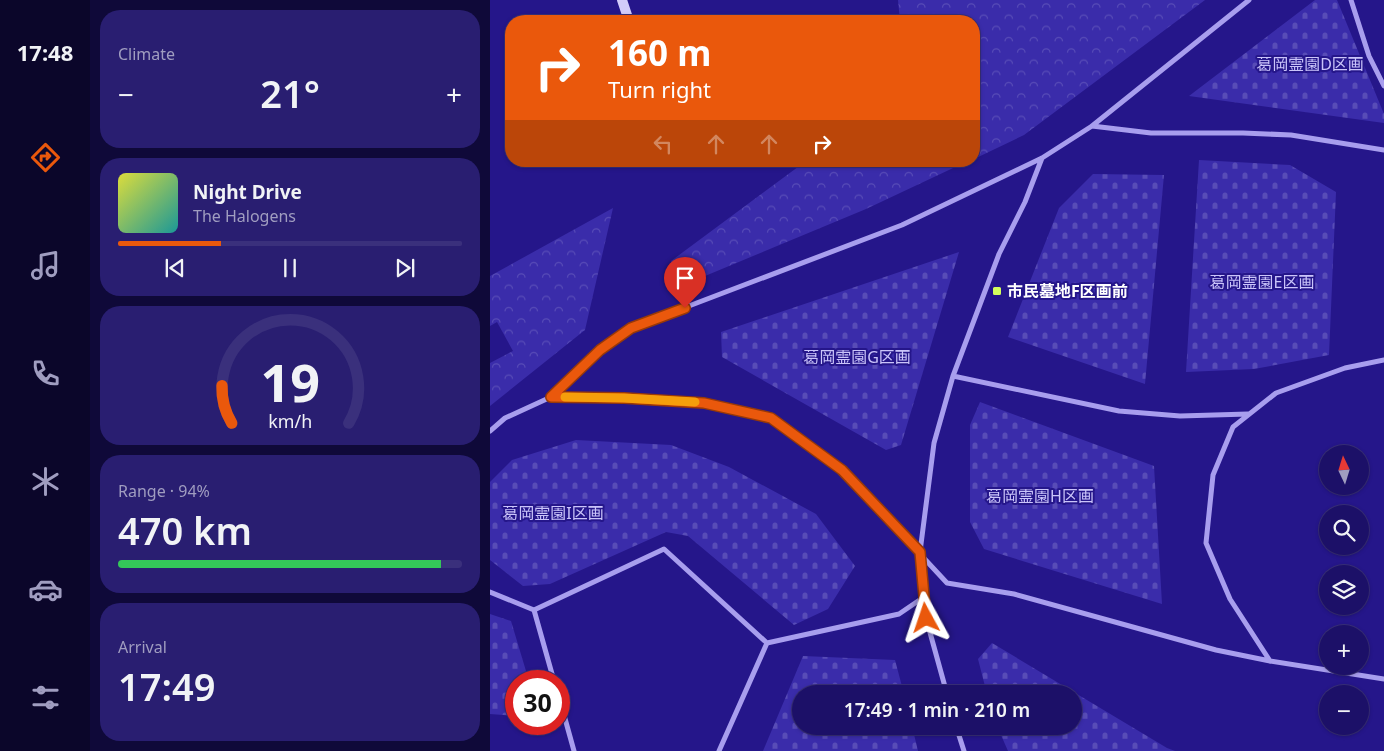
<!DOCTYPE html>
<meta charset="utf-8">
<style>
:root{--surface:#1c1068;--page:#291e71;--text:#f1f3f6;--muted:#a09dc0;--line:#3a307c;--accent:#ea580c}
body{margin:0;font-family:"Noto Sans","Noto Sans JP",sans-serif;background:var(--page);color:var(--text);height:100vh;display:flex;flex-direction:column;font-size:19px;white-space:nowrap}
*{box-sizing:border-box;margin:0}
p{font-size:16px;color:var(--muted)}
.icon{flex:none;width:28px;height:28px;fill:none;stroke:currentColor;stroke-width:2;stroke-linecap:round;stroke-linejoin:round}
.map{position:relative;flex:1;overflow:hidden}
.panel{display:flex;flex-direction:column;gap:10px;padding:10px;background:#0f0939;width:400px}
.panel>*{flex:none}
.banner{position:absolute;left:15px;top:15px;width:475px;height:152px;border-radius:20px;box-shadow:0 1px 4px #0004,0 0 0 1px var(--line);background:#ea580c;color:#fff;overflow:hidden}
.needle{width:32px;rotate:356deg}
.buttons{position:absolute;left:829px;top:445px;display:grid;gap:10px}
.buttons a{display:grid;place-items:center;width:50px;height:50px;border-radius:50%;background:var(--surface);box-shadow:0 1px 4px #0004,0 0 0 1px var(--line);font-size:25px}
.speed{position:absolute;left:15px;top:670px;display:flex;gap:10px;font-size:25px;font-weight:700;text-align:center}
.speed>*{display:grid;place-content:center;width:65px;height:65px;border-radius:50%;background:var(--surface);box-shadow:0 1px 4px #0004,0 0 0 1px var(--line);line-height:1}
.speed .limit{border:8px solid #d22;background:#fff;color:#111}
.pin{position:absolute;display:grid;place-items:center;width:42px;height:42px;color:#fff;margin:-51px -21px;border-radius:50% 50% 50% 0;rotate:-45deg;box-shadow:0 0 5px #0007}
.pin .icon{rotate:45deg}
.me{position:absolute;width:55px;margin:-28px;rotate:355deg;stroke-linejoin:round;filter:drop-shadow(0 0 4px #0008)}
.turn{display:flex;align-items:center;gap:18px;height:105px;padding:0 20px;font-size:22px}
.turn .icon{width:65px;height:65px;stroke-width:2.5}
.turn b{display:block;font-size:35px;line-height:42px}
.lanes{display:flex;align-items:center;height:48px;padding:0 20px;background:#0003;justify-content:center;gap:25px;direction:ltr}
.lanes .off{opacity:.35}
.big{font-size:38px;font-weight:600;line-height:1.1}
.panel .widget{flex:1;display:flex;flex-direction:column;justify-content:center;gap:8px;min-width:0;padding:0 18px;border-radius:20px;background:var(--page)}
.panel .dial{align-items:center;gap:0}
.dial svg{height:130px;overflow:visible;fill:none;stroke:var(--line);stroke-width:7;stroke-linecap:round;text-anchor:middle}
.dial text{fill:var(--text);stroke:none}
.song{display:flex;align-items:center;gap:15px}
.cover{width:60px;height:60px;border-radius:8px;background:linear-gradient(135deg,hsl(60 70% 55%),hsl(180 70% 35%))}
.played{height:5px;border-radius:2px;background:linear-gradient(90deg,var(--accent) 30%,var(--line) 30%)}
.keys{display:flex;justify-content:space-around;direction:ltr}
.heat{display:flex;justify-content:space-between;align-items:center;font-size:28px;direction:ltr}
.charge{height:8px;border-radius:4px;background:linear-gradient(90deg,#34c759 94%,var(--line) 0)}
.trip{position:absolute;left:302px;top:685px;width:290px;height:50px;border-radius:25px;background:var(--surface);box-shadow:0 1px 4px #0004,0 0 0 1px var(--line);font-weight:600;line-height:50px;text-align:center}
main{display:flex;flex:1;min-height:0}
.dock{display:flex;flex-direction:column;width:90px;justify-content:space-around;align-items:center;background:#0b062a;color:var(--muted)}
.dock .icon{width:35px;height:35px}
.dock .active{color:var(--accent)}
.dock b{font-size:22px;color:var(--text)}
.map>svg:first-child{display:block}
</style>
<main>
<nav class="dock">
<b>17:48</b>
<svg class="icon active" aria-label="directions" viewBox="0 0 24 24"><path d="M12 3l9 9-9 9-9-9zM9 14v-3h6M13 9l2 2-2 2"/></svg>
<svg class="icon" aria-label="music" viewBox="0 0 24 24"><path d="M9 18V5l10-2v13"/><circle cx="6" cy="18" r="3"/><circle cx="16" cy="16" r="3"/></svg>
<svg class="icon" aria-label="phone" viewBox="0 0 24 24"><path d="M5 4h4l2 5-3 2q2 4 5 5l2-3 5 2v4C11 20 4 13 5 4z"/></svg>
<svg class="icon" aria-label="climate" viewBox="0 0 24 24"><path d="M12 3v18M4 7l16 10M4 17L20 7"/></svg>
<svg class="icon" aria-label="car" viewBox="0 0 24 24"><path d="M5 17H2v-5l4-1 3-4h7l3 4 3 1v5h-3M9 17h6M6 11h13"/><circle cx="7" cy="17" r="2"/><circle cx="17" cy="17" r="2"/></svg>
<svg class="icon" aria-label="filters" viewBox="0 0 24 24"><path d="M4 7h16M4 17h16"/><circle cx="9" cy="7" r="2"/><circle cx="15" cy="17" r="2"/></svg>
</nav>
<section class="panel">
<div class="widget"><p>Climate</p>
<div class="heat"><a>−</a><b class="big">21°</b><a>+</a></div>
</div>
<div class="widget">
<div class="song"><i class="cover"></i><div><b>Night Drive</b><p>The Halogens</p></div></div>
<div class="played"></div>
<div class="keys"><svg class="icon" aria-label="previous" viewBox="0 0 24 24"><path d="M18 5L8 12l10 7zM5 5v14"/></svg><svg class="icon" aria-label="pause" viewBox="0 0 24 24"><path d="M8 5v14M16 5v14"/></svg><svg class="icon" aria-label="next" viewBox="0 0 24 24"><path d="M6 5l10 7-10 7zM19 5v14"/></svg></div>
</div>
<div class="widget dial"><svg viewBox="0 0 100 80">
<path d="M14 69A42 42 0 1 1 86 69"/>
<path d="M14 69A42 42 0 0 1 8 46" stroke="#ea580c"/>
<text x="50" y="56" font-size="32" font-weight="700">19</text>
<text x="50" y="72" font-size="11">km/h</text>
</svg></div>
<div class="widget"><p>Range · 94%</p><b class="big">470 km</b><div class="charge"></div></div>
<div class="widget"><p>Arrival</p><b class="big">17:49</b></div>
</section>
<div class="map">
<svg width="894" height="751" viewBox="0 0 894 751">
<defs>
<pattern id="forest-crowns" width="20" height="18" patternUnits="userSpaceOnUse" patternTransform="scale(1.25)"><rect width="20" height="18" fill="#3a2caa"/><path d="M2 6a3 3 0 1 1 6 0M12 15a3 3 0 1 1 6 0" fill="none" stroke="#584cb7"/></pattern>
<pattern id="cemetery-stones" width="16" height="16" patternUnits="userSpaceOnUse" patternTransform="scale(1.25)"><rect width="16" height="16" fill="#3a2caa"/><path d="M2 7V4a2 2 0 0 1 4 0v3zM10 15v-3a2 2 0 0 1 4 0v3z" fill="#584cb7"/></pattern>
</defs>
<rect width="100%" height="100%" fill="#25168a"/>
<!-- forest -->
<path fill="url(#forest-crowns)" d="M 408,0 L 715,0 L 534,135 L 484,159 L 484,21 L 410,21 Z
M 316,161 L 478,161 L 376,209 L 179,291 L 181,261 Z
M 123,208 L 95,330 L 0,406 L 0,363 L 23,351 L 7,322 L 0,326 L 0,276 Z"/>
<!-- cemetery -->
<path fill="url(#cemetery-stones)" d="M 825,0 L 847,0 L 894,114 L 894,123 L 699,96 Z
M 709,160 L 800,165 L 846,192 L 839,355 L 764,369 L 696,372 Z
M 603,174 L 674,175 L 655,384 L 518,337 L 569,208 Z
M 469,252 L 411,445 L 396,450 L 232,357 L 231,332 Z
M 490,402 L 664,466 L 672,604 L 494,549 L 480,522 L 480,425 Z
M 86,440 L 181,445 L 239,467 L 326,514 L 365,566 L 338,609 L 304,625 L 198,536 L 176,532 L 60,584 L 33,586 L 0,560 L 0,482 L 22,460 Z
M 0,614 L 21,621 L 39,681 L 26,681 L 26,716 L 0,714 Z
M 502,643 L 677,748 L 685,751 L 518,751 L 507,726 L 584,726 L 584,694 L 497,694 L 488,659 Z
M 313,656 L 405,660 L 414,694 L 311,694 L 311,726 L 422,726 L 428,751 L 273,751 Z"/>
<g fill="none" stroke-linecap="round" stroke-linejoin="round">
<!-- street -->
<path stroke="#a89eee" stroke-width="5" d="M 861,0 L 879,56 L 894,86
M 602,126 L 661,133 L 753,133 L 801,135 L 894,150
M 463,376 L 629,411 L 690,416 L 758,414
M 61,397 L 134,398 L 214,403 L 281,418 L 352,470 L 457,583 L 524,594 L 726,650 L 780,661 L 894,679
M 0,431 L 15,418 L 61,397 L 111,350 L 141,328 L 412,225 L 552,158 L 602,126 L 759,0
M 0,592 L 44,610 L 174,549 L 277,643 L 409,614 L 434,597
M 44,610 L 64,681
M 780,661 L 740,599 L 716,543 L 723,475 L 743,427 L 786,393 L 855,368 L 894,360
M 457,694 L 436,618 L 430,552 L 444,443 L 463,376 L 509,254 L 535,202 L 552,158
M 69,697 L 84,751
M 466,726 L 474,751
M 229,751 L 277,643"/>
<!-- secondary -->
<path stroke="#d2ccfa" stroke-width="10" d="M 132,0 L 139,21"/>
</g>
<g fill="none" stroke-linecap="round" stroke-linejoin="round">
<defs>
<path id="route" d="M 195,308 L 141,328 L 110,350 L 61,397 L 134,398 L 214,403 L 281,418 L 352,470 L 430,552 L 436,618"/>
</defs>
<!-- route casing -->
<use href="#route" stroke="#983908" stroke-width="12"/>
<!-- route -->
<use href="#route" stroke="#ea580c" stroke-width="9"/>
<!-- slow -->
<path stroke="#f59e0b" stroke-width="9" d="M 75,397 L 134,398 L 205,402"/>
</g>
<!-- markers -->
<rect fill="#d2ff5c" stroke="#25168a" stroke-width="2" x="502" y="286" width="10" height="10" rx="2.5"/>
<g text-anchor="middle" stroke-width="4" stroke-linejoin="round" paint-order="stroke">
<!-- park labels -->
<g font-size="16" fill="#cac4fa" stroke="#25168a">
<text x="820" y="70">葛岡霊園D区画</text>
<text x="772" y="288">葛岡霊園E区画</text>
<text x="367" y="363">葛岡霊園G区画</text>
<text x="550" y="502">葛岡霊園H区画</text>
<text x="63" y="519">葛岡霊園I区画</text>
</g>
<!-- poi labels -->
<g font-size="16" font-weight="bold" fill="#fff" stroke="#25168a" text-anchor="start">
<text x="517" y="297">市民墓地F区画前</text>
</g>
</g>
</svg>
<div class="buttons">
<a><svg class="needle" viewBox="-14 -14 28 28"><path d="M0-13l5 13h-10z" fill="#e53935"/><path d="M0 13l5-13h-10z" fill="#a09dc0"/></svg></a>
<a><svg class="icon" aria-label="search" viewBox="0 0 24 24"><circle cx="10" cy="10" r="6"/><path d="M15 15l6 6"/></svg></a>
<a><svg class="icon" aria-label="layers" viewBox="0 0 24 24"><path d="M12 4l9 5-9 5-9-5zM3 14l9 5 9-5"/></svg></a>
<a>+</a>
<a>−</a>
</div>
<div class="speed"><div class="limit">30</div></div>
<div class="pin" style="left:195px;top:308px;background:#d93025"><svg class="icon" aria-label="arrive" viewBox="0 0 24 24"><path d="M6 21V4h12l-3 4 3 4H6"/></svg></div>
<svg class="me" style="left:436px;top:618px" viewBox="-20 -20 40 40"><path d="M0-17L14 15 0 8-14 15z" fill="#ea580c" stroke="#fff" stroke-width="4"/></svg>
<div class="trip">17:49 · 1 min · 210 m</div>
<div class="banner">
<div class="turn"><svg class="icon" aria-label="right" viewBox="0 0 24 24"><path d="M7 20v-9h11M14 6l5 5-5 5"/></svg><div><b>160 m</b>Turn right</div></div>
<div class="lanes"><svg class="icon off" aria-label="left" viewBox="0 0 24 24"><path d="M17 20v-9H6M10 6l-5 5 5 5"/></svg><svg class="icon off" aria-label="ahead" viewBox="0 0 24 24"><path d="M12 20V5M6 11l6-6 6 6"/></svg><svg class="icon off" aria-label="ahead" viewBox="0 0 24 24"><path d="M12 20V5M6 11l6-6 6 6"/></svg><svg class="icon" aria-label="right" viewBox="0 0 24 24"><path d="M7 20v-9h11M14 6l5 5-5 5"/></svg></div>
</div>
</div>
</main>
